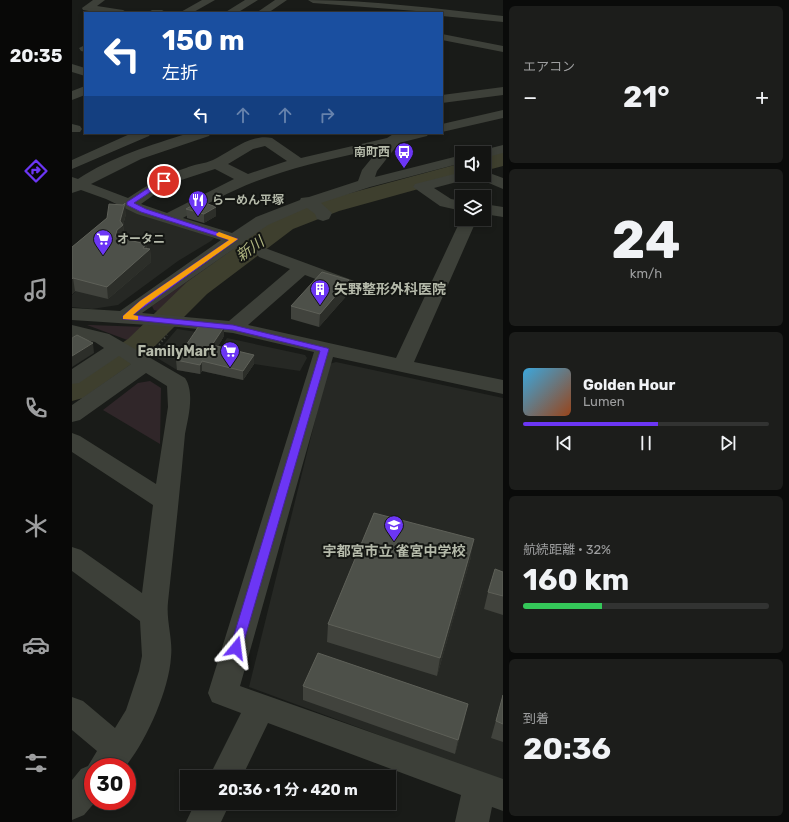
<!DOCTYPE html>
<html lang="ja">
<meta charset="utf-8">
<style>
:root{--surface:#131412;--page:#1c1d1b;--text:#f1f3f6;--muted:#9d9e9f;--line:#323332;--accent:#6c36f5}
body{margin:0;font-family:Rubik,"Noto Sans JP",sans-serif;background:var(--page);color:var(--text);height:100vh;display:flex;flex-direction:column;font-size:15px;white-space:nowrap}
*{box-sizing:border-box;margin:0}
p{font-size:13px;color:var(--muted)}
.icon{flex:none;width:22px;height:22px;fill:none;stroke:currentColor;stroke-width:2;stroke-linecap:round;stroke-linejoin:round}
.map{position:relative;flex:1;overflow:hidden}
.details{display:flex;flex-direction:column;gap:6px;padding:6px;background:#0a0b0a;width:286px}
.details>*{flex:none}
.guide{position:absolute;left:12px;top:12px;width:359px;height:122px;border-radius:0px;box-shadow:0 2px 6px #0003,0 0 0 1px var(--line);background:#1a4fa0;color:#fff;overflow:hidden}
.controls{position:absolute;left:383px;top:146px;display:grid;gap:8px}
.controls a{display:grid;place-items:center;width:36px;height:36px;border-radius:0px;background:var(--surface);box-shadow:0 2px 6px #0003,0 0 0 1px var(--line);font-size:20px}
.speed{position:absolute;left:12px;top:758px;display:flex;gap:8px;font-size:20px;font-weight:700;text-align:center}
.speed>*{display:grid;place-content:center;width:52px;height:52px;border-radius:50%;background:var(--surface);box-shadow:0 2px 6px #0003,0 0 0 1px var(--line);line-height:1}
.speed .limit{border:6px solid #d22;background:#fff;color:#111}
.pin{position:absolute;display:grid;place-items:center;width:34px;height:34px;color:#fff;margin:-17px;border:2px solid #fff;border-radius:50%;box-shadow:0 1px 4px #0007}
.me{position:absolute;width:44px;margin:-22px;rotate:16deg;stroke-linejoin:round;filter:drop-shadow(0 0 3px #0008)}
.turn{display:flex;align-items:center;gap:14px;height:84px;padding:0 12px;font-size:18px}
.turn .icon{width:52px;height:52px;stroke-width:2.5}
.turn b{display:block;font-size:28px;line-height:34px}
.lanes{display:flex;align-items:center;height:38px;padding:0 12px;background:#0003;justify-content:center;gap:20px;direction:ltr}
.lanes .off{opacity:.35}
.big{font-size:30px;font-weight:700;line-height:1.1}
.details .card{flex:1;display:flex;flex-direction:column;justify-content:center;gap:6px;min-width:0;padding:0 14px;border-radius:6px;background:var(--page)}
.details .dial{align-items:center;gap:0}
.dial b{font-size:52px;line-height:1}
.song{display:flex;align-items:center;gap:12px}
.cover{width:48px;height:48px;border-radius:6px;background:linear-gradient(135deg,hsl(200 70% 55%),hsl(20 70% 35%))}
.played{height:4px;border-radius:2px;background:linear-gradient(90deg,var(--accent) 55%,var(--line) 55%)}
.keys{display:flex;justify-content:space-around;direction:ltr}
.heat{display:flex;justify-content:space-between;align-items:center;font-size:22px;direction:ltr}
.charge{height:6px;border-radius:3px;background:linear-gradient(90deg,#34c759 32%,var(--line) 0)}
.trip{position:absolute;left:108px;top:770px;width:216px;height:40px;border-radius:0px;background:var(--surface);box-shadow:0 2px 6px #0003,0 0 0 1px var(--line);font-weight:700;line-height:40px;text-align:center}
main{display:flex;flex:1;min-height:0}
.tabs{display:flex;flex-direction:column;width:72px;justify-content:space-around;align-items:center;background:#080807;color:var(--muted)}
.tabs .icon{width:28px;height:28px}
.tabs .selected{color:var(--accent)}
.tabs b{font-size:18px;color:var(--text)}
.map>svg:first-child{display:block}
</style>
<main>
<nav class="tabs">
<b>20:35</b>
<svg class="icon selected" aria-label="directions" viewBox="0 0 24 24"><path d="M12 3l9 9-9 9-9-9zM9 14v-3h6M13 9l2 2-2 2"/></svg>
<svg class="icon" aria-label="music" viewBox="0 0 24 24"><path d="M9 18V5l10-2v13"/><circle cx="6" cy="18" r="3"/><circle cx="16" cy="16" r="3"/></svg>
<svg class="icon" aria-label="phone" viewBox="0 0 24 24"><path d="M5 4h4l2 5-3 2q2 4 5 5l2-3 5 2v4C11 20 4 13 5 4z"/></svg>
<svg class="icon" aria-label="climate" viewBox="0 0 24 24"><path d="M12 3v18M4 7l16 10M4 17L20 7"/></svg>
<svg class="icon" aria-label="car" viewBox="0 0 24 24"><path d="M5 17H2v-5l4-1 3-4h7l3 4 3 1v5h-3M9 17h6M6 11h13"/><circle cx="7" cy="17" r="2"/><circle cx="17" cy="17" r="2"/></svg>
<svg class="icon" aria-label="filters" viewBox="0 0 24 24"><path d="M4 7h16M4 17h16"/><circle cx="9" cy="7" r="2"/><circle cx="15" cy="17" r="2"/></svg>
</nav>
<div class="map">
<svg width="431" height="822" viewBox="0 0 431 822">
<rect width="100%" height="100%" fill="#191b18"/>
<!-- built -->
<path fill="#262824" d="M 39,204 L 46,204 L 142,238 L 139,241 L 106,261 L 46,305 L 20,309 L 0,307 L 0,295 L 3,292 L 0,291 L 38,216 Z
M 105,329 L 152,336 L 128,374 L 105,370 L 82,356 Z
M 155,338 L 233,355 L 235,358 L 228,371 L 182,364 L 171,380 L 134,372 Z
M 264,362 L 431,398 L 431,781 L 177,687 L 257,364 Z"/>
<!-- green -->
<path fill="#302629" d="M 169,244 L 124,278 L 86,311 L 82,310 L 80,306 Z
M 15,325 L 18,325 L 73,327 L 58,341 Z
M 78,381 L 89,388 L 88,444 L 31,410 L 66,383 Z"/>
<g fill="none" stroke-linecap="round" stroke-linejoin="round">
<!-- river -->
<path fill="#3e3f2e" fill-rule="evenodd" d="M 431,152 L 431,166 L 412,171 L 412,157 Z
M 390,163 L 390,175 L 397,175 L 267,211 L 221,229 L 135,294 L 78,351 L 11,398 L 0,401 L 0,376 L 56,339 L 115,282 L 203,219 L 249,201 Z"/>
<!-- path -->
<path stroke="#44473f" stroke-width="2" stroke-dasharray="1.5 2.5" stroke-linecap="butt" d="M 82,351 L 95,335"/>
<!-- minor -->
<path fill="#3d4039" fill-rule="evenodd" d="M 21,0 L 33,0 L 25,6 L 51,10 L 56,13 L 28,13 L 11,10 L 10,8 Z
M 130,0 L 143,0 L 120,13 L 107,13 Z
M 173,0 L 186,0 L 165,13 L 152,13 Z
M 203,0 L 215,0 L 196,13 L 184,13 Z
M 236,0 C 302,0 366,9 431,16 L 431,22 L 370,16 L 370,13 L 241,3 Z
M 80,10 L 90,10 L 95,13 L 75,13 Z
M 370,34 L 431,46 L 431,52 L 370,40 Z
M 13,45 L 13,52 L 9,51 L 7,48 Z
M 0,64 L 13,68 L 13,76 L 0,72 Z
M 13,86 L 13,95 L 0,100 L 0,91 Z
M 431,87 L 431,95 L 370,103 L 370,95 Z
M 431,110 L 431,118 L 370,132 L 370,124 Z
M 0,124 L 8,126 L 10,129 L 8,132 L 0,132 Z
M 60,133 L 79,133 L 77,136 L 0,169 L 0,160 Z
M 117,133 L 139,133 L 137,136 L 69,159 L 19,184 L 56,198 C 76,185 91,175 114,168 C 122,164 132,164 141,160 C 158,152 179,133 200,138 L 229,158 L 315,138 L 323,133 L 357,133 L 355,136 L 327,143 L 305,171 L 303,177 L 390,155 L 390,163 L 298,187 L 249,203 L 260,213 L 257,219 L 251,221 L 245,219 L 243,214 L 235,208 L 196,225 L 70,313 L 157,321 L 218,269 L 187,257 L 184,253 L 187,249 L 193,248 L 285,282 L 287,286 L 285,290 L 278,292 L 233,275 L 176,325 L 324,358 L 389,219 L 390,217 L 390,219 L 405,219 L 342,362 L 431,380 L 431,394 L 261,357 L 168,686 L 431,779 L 431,811 L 420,807 L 417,822 L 383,822 L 389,795 L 196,723 L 170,777 L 137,777 L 169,713 L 140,702 L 136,693 L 242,352 L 161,333 L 107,327 L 0,320 L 0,308 L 48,311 L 149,240 L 65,214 L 34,199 L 9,190 L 0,193 L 0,177 L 6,179 C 39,157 79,145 117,133 ZM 193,146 L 215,161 L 176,174 L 156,164 L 181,149 ZM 308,148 L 290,170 L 286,181 L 237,197 L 229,198 L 228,200 L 184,217 L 160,233 L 111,218 C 138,202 166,187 196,177 C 232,164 270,157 308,148 ZM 143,169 L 162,179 L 95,213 L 69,204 L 97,184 Z
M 431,145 L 431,153 L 412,158 L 412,153 L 405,153 L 407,151 Z
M 412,171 L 431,178 L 431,189 L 405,178 L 402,175 L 400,178 L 362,188 L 379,199 L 390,201 L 390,211 L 368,206 L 341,187 L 343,184 L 390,172 L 390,175 L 412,175 Z
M 412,204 L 431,207 L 431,217 L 412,214 Z
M 0,325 L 37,334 L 113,378 C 123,393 116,418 113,434 C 108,490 102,546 96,602 C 94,621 101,639 99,657 C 97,690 74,742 53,767 L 21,767 L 21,801 L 24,801 L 12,815 L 0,820 L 0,780 L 9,769 L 16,766 L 25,751 L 0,730 L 0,697 L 11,701 L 43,728 L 54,710 L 67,671 L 70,656 L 68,621 L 0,571 L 0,547 L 9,550 L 70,593 L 81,505 L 0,452 L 0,433 L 8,436 L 84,484 L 96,407 L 95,386 L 74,373 L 8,420 L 0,422 L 0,405 L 59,364 L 47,356 L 7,383 L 0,384 L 0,369 L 32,348 L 23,342 L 0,337 Z
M 123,803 L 158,803 L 149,822 L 114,822 Z"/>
</g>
<!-- wall -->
<path fill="#41433d" d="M 51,205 L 54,214 L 51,225 L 53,237 L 51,239 L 74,244 L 75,249 L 78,249 L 79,262 L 36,299 L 3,291 L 0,294 L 0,247 Z
M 114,209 L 144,216 L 132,223 L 115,218 Z
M 277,280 L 277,293 L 247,327 L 219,319 L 219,306 Z
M 152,336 L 146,346 L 182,355 L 182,364 L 171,380 L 130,371 L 128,374 L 105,370 L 104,360 Z
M 399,557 L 365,676 L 255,642 L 256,624 Z
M 431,572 L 431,615 L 412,609 L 416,592 Z
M 231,686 L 393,718 L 383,754 L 231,700 Z
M 431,695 L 431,742 L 419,738 Z"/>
<!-- shaded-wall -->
<path fill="#2c2e29" d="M 53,203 L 54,214 L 51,225 L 53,237 L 47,242 L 43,237 Z
M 144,207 L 144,216 L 132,223 L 132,214 Z
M 74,244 L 75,252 L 78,249 L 79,262 L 36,299 L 35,287 Z
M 1,278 L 3,291 L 0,294 L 0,279 Z
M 277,280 L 277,293 L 247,327 L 248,314 Z
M 152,327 L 152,336 L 141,355 L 140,345 Z
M 21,343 L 22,353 L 0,367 L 0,356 Z
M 182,355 L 182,364 L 171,380 L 171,371 Z
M 130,361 L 130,371 L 128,374 L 128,365 Z
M 402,539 L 399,557 L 365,676 L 368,658 Z
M 396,704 L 393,718 L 383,754 L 386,740 Z"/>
<!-- building -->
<path fill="#4d5049" stroke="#5e6058" d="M 128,201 L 144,207 L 132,214 L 114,209 Z
M 53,203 L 48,221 L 51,225 L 45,230 L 43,237 L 74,244 L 71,248 L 78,249 L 35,287 L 1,278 L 0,279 L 0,247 L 35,218 L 37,204 L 51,205 Z
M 250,272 L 277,280 L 248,314 L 219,306 Z
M 129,323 L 152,327 L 140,345 L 182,355 L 171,371 L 130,361 L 128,365 L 104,360 Z
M 5,335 L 21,343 L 0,356 L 0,338 Z
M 302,513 L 402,539 L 368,658 L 256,624 Z
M 423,569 L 431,572 L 431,596 L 416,592 Z
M 246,653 L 396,704 L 386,740 L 231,686 Z
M 431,695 L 431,724 L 424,721 Z"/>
<!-- route -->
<path fill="#6c36f5" stroke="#46239f" d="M 90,179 L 95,181 L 62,203 L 74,209 L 166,239 L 61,315 L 161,325 L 255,348 L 257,349 L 170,648 L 168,652 L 164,653 L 160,652 L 158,648 L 248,351 L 161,330 L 51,319 L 51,316 L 68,301 L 157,240 L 69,212 L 55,205 L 55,202 Z"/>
<!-- slow -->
<path fill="#f59e0b" d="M 147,232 L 166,239 L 74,304 L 61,315 L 66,316 L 66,320 L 51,319 L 51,316 L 68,301 L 157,240 L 145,236 L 144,234 Z"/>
<!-- icons -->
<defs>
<symbol id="bus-pin" viewBox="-11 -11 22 30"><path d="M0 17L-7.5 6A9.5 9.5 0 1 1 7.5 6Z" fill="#6c36f5" stroke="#141613"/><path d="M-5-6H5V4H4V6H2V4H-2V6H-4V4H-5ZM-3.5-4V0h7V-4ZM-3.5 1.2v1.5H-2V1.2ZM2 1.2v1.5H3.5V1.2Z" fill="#fff"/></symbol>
<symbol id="restaurant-pin" viewBox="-11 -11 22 30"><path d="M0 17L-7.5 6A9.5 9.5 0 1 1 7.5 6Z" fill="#6c36f5" stroke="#141613"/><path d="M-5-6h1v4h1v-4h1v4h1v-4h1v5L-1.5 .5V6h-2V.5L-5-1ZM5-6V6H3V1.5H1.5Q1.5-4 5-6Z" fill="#fff"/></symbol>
<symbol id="supermarket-pin" viewBox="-11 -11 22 30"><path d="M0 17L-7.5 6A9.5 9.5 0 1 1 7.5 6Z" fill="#6c36f5" stroke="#141613"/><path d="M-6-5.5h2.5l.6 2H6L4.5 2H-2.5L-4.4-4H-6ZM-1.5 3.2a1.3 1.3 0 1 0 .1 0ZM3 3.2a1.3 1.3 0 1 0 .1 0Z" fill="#fff"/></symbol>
<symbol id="building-pin" viewBox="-11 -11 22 30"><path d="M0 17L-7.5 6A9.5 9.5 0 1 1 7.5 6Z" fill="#6c36f5" stroke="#141613"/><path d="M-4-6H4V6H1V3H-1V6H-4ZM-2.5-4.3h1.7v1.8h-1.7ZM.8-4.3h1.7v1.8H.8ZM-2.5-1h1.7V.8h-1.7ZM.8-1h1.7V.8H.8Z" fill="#fff"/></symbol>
<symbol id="school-pin" viewBox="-11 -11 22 30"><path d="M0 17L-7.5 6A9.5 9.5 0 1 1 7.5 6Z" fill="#6c36f5" stroke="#141613"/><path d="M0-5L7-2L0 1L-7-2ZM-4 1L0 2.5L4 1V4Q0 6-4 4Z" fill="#fff"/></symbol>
</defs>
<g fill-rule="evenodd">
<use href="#bus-pin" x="321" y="141" width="22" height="30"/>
<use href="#restaurant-pin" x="115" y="189" width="22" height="30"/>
<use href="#supermarket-pin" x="20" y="228" width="22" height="30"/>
<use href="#building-pin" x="237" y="278" width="22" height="30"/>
<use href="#supermarket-pin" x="147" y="340" width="22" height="30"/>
<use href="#school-pin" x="311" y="514" width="22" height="30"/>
</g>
<g text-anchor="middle" stroke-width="4" stroke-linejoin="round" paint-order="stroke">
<!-- far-poi labels -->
<g font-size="12" font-weight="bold" fill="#b5baaa" stroke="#141613" text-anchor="start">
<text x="318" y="156" text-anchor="end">南町西</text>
<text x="140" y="204">らーめん平塚</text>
<text x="45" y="243">オータニ</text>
</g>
<!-- poi labels -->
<g font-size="14" font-weight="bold" fill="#b5baaa" stroke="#141613" text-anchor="start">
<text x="262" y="294">矢野整形外科医院</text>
<text x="144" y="356" text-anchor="end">FamilyMart</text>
<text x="322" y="556" text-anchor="middle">宇都宮市立 雀宮中学校</text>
</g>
<!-- water labels -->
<g font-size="15" font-style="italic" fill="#b1b681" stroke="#141613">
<text transform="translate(178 249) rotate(-36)" y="5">新川</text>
</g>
</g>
</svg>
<div class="controls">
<a><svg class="icon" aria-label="sound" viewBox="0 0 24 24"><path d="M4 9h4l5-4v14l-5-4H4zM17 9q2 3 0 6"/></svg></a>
<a><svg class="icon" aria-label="layers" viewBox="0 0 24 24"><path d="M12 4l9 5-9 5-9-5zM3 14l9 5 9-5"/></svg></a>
</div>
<div class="speed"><div class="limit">30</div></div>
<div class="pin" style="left:92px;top:181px;background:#d93025"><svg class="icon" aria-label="arrive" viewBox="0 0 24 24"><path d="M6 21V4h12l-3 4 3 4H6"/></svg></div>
<svg class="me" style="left:164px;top:648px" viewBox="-20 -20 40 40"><path d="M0-17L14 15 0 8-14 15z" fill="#6c36f5" stroke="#fff" stroke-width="4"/></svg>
<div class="trip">20:36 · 1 分 · 420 m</div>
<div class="guide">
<div class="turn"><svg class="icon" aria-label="left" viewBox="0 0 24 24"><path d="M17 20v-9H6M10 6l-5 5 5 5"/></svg><div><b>150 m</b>左折</div></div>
<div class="lanes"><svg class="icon" aria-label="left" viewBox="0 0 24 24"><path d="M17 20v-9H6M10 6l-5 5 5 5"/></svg><svg class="icon off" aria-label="ahead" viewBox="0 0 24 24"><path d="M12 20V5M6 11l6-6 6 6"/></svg><svg class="icon off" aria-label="ahead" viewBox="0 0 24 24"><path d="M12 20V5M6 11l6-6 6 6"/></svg><svg class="icon off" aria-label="right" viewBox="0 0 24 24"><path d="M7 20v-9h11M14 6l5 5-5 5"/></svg></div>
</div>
</div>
<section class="details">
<div class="card"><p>エアコン</p>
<div class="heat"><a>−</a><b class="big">21°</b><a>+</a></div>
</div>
<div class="card dial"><b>24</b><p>km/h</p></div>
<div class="card">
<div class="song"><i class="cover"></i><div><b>Golden Hour</b><p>Lumen</p></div></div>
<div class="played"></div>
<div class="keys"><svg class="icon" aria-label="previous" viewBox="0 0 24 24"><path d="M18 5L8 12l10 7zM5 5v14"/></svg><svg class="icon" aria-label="pause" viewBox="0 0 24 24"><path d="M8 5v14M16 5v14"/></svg><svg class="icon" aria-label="next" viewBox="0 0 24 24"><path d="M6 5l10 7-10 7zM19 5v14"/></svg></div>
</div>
<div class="card"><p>航続距離 · 32%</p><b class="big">160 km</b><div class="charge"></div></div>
<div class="card"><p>到着</p><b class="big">20:36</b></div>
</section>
</main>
